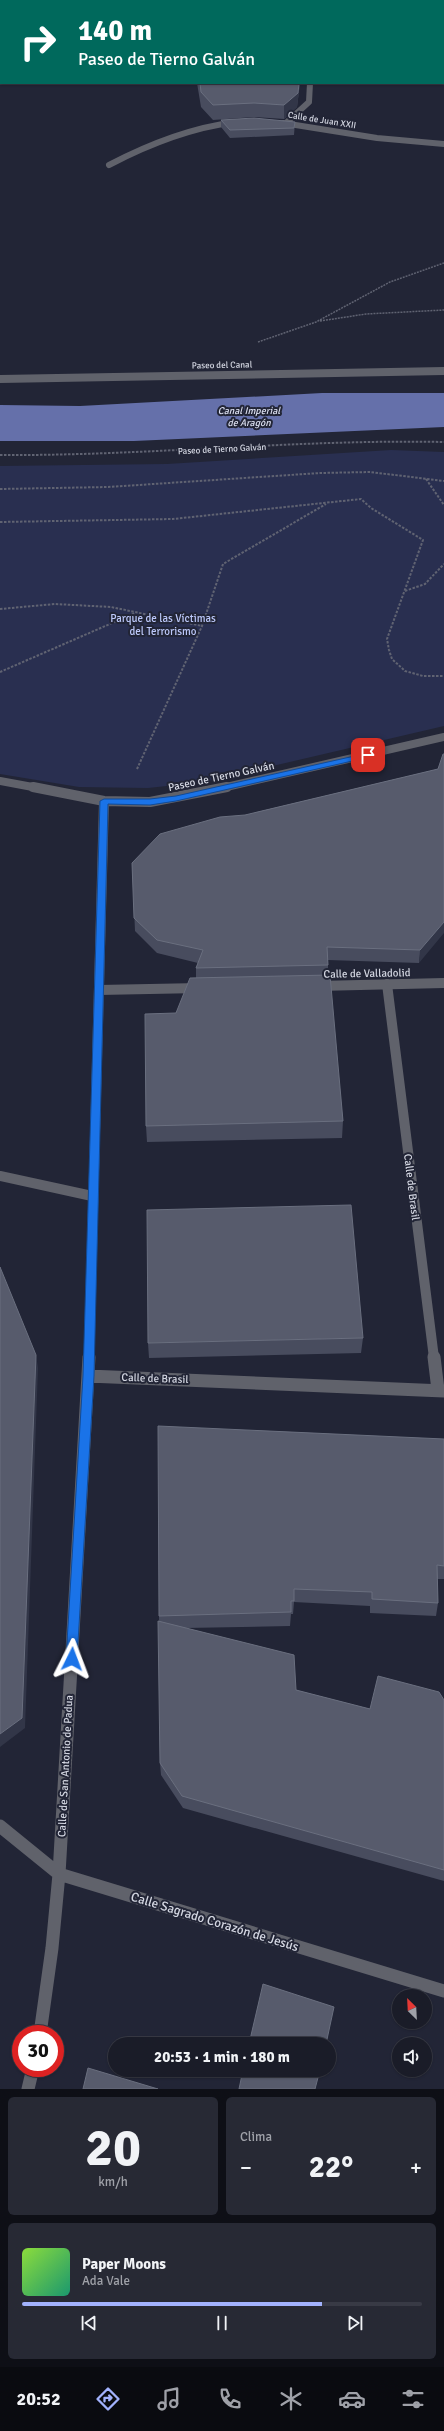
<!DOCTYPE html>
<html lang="es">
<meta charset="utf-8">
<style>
:root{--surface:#1a1c28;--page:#272934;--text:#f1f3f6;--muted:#9fa1a8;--line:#383a45;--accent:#a2b2fd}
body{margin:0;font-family:Signika,sans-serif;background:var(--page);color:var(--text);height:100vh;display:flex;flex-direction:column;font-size:15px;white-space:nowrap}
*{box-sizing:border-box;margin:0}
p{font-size:13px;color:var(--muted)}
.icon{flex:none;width:22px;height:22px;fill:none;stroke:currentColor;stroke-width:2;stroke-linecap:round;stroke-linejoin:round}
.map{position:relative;height:2089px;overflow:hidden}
.panel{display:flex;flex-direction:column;gap:8px;padding:8px;background:#0e0f16;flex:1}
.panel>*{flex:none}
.banner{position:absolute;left:0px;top:0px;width:444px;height:84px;box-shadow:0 1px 3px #0004,0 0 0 1px var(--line);background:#00695c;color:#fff;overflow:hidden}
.needle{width:26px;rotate:336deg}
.controls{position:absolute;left:392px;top:1989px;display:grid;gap:8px}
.controls a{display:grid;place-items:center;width:40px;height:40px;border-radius:50%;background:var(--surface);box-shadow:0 1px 3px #0004,0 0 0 1px var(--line);font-size:20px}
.speed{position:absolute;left:12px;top:2025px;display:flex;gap:8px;font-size:20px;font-weight:700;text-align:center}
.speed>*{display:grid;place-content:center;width:52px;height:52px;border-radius:50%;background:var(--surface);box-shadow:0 1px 3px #0004,0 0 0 1px var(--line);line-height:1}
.speed .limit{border:6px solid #d22;background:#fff;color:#111}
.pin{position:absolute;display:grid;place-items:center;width:34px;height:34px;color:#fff;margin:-17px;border-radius:8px;box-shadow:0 2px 6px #0006}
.me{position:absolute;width:44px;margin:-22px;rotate:3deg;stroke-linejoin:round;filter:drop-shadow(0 0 3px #0008)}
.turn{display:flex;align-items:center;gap:14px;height:84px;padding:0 12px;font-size:18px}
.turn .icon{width:52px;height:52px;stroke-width:2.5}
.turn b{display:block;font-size:28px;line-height:34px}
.big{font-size:30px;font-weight:800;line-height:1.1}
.panel .tile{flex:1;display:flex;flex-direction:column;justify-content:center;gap:6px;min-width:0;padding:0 14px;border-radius:6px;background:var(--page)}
.panel .dial{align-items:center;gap:0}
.dial b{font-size:52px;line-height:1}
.song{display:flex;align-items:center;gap:12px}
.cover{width:48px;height:48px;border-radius:6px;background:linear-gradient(135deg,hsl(90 70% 55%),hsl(160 70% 35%))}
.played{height:4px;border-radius:2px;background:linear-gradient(90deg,var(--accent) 75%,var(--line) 75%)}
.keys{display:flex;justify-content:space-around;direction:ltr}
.heat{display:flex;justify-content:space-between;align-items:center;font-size:22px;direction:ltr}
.panel .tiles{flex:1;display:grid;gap:8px;grid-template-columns:1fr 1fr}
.tile:last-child{grid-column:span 2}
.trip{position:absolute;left:108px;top:2037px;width:228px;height:40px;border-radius:20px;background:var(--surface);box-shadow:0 1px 3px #0004,0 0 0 1px var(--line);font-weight:800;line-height:40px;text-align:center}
.dock{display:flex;height:64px;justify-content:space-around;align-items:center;background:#0a0b10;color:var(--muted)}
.dock .icon{width:28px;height:28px}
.dock .active{color:var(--accent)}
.dock b{font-size:18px;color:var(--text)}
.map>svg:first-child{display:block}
</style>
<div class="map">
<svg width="444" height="2089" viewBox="0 0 444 2089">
<rect width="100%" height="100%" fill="#222536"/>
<!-- green -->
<path fill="#292f50" d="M 391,450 L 444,452 L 444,726 L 204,782 L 148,788 L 79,787 L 0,774 L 0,466 L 167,464 Z"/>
<!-- water -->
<path fill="#6570aa" d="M 322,393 L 444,393 L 444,427 L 134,441 L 0,441 L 0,405 L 80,406 Z"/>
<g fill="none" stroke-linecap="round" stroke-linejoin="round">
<!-- path-far1 -->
<path stroke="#606372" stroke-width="1.5" stroke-dasharray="2 1" stroke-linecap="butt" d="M 320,321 L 366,314 L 444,310
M 258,342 L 316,322 L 390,282 L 444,263"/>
<!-- path -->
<path stroke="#606372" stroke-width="2" stroke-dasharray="2.5 1.5" stroke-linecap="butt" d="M 0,455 C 148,456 296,439 444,442
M 426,479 L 444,505
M 0,489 L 108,487 L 320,473 L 370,472 L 444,481
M 0,522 L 173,519 L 361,499 L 371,508 L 423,540 L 387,639 L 389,650 L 392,659 L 405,671 L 423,676 L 444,676
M 405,591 L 425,584 L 444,564
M 0,609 L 55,604 L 111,607 L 202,626
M 0,672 L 135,613
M 137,769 L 202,626 L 223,564 L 326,504"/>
<!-- lane -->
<path stroke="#60626b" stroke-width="10" d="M 0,1176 L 92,1196"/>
<!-- street-far3 -->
<path stroke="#60626b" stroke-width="6" d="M 283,123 L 377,138 L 444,144
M 286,123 L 309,102 L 310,83
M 109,165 C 149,144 190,128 235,122"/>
<!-- street-far2 -->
<path stroke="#60626b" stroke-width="8" d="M 0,379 L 444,371
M 0,781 L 38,788
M 222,788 L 444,737"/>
<!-- street-far1 -->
<path stroke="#60626b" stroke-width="10" d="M 33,787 L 104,801 L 150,802 L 227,787
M 387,984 L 434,1358
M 318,986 L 444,983
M 99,990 L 200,988
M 89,1358 L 104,801"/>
<!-- street -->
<path stroke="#60626b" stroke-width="13" d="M 434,1357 L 438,1390
M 88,1376 L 444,1391
M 0,1826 L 59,1874 L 444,1991
M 40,2034 L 52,1948 L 59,1874 L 89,1357
M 28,2089 L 33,2068"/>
</g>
<!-- wall -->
<path fill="#484c5e" d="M 197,83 L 300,83 L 297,107 L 284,119 L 254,117 L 213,120 L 201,107 Z
M 221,120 L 295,122 L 294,135 L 230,138 L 221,127 Z
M 444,754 L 419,963 L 328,960 L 328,975 L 343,1121 L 342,1138 L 147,1142 L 146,1126 L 176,1013 L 196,978 L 196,968 L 198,963 L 157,953 L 135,931 L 132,863 L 245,815 L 438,769 Z
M 363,1338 L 361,1353 L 149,1358 L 148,1343 Z
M 444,1439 L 444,1579 L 437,1579 L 438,1603 L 436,1616 L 370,1613 L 370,1606 L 294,1602 L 293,1614 L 291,1614 L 290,1626 L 185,1628 L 296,1690 L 370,1709 L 444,1700 L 444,1881 L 183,1808 L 161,1775 L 160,1763 L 159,1616 Z"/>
<!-- shaded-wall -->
<path fill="#323648" d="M 0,23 L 1,23 L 1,37 L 0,37 Z
M 299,83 L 300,83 L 297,107 L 284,119 L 284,105 Z
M 444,922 L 444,933 L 419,963 L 420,950 Z
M 36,1355 L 38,1368 L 25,1728 L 0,1747 L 0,1734 Z"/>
<!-- building -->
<path fill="#575b6c" stroke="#6a6f7f" d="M 8,0 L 289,0 L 289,1 L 7,1 Z
M 1,8 L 1,23 L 0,23 L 0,9 Z
M 200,83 L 299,83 L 298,93 L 284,105 L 254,103 L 213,105 L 201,92 Z
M 254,118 L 295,122 L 294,128 L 230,130 L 221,120 Z
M 443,754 L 444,754 L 444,922 L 420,950 L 327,947 L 328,965 L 196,968 L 203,950 L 157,940 L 134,918 L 132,863 L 160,834 L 220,817 L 245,815 L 438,769 Z
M 330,975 L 343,1121 L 146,1126 L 145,1014 L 176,1013 L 190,978 Z
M 351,1205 L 363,1338 L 148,1343 L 147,1210 Z
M 0,1267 L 36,1355 L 22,1718 L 0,1734 Z
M 158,1426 L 444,1439 L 444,1566 L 437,1565 L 438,1603 L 372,1599 L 372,1592 L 294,1589 L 294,1601 L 291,1601 L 291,1612 L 159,1616 Z
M 158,1621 L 294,1655 L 296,1690 L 370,1709 L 378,1676 L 439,1692 L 444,1700 L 444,1870 L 182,1796 L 160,1763 Z
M 263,1984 L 334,2007 L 326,2044 L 249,2044 Z
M 88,2068 L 158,2089 L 83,2089 Z
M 243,2070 L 320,2070 L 315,2089 L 239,2089 Z"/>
<!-- route -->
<path fill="#1a73e8" stroke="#114b97" d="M 368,753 L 370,753 L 370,757 L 176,801 L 150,805 L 108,804 L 94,1376 L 77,1659 L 72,1665 L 66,1659 L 83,1376 L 100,801 L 104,799 L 150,799 L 176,796 Z"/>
<g text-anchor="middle" stroke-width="4" stroke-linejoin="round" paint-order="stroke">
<!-- far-street labels -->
<g font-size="9" fill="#d4d7e2" stroke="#222536">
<text transform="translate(322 120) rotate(9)" y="3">Calle de Juan XXII</text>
<text transform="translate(222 365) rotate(-1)" y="3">Paseo del Canal</text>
<text transform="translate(222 449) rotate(-3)" y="3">Paseo de Tierno Galván</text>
</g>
<!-- far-water labels -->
<g font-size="10" font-style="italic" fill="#dbdff0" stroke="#222536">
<text x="249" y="414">Canal Imperial<tspan x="249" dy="12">de Aragón</tspan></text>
</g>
<!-- park labels -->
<g font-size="11" fill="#bcc8fa" stroke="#222536">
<text x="163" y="622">Parque de las Víctimas<tspan x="163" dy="13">del Terrorismo</tspan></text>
</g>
<!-- street labels -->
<g font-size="11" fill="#d4d7e2" stroke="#222536">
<text transform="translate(221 776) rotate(-12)" y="4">Paseo de Tierno Galván</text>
<text transform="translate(367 973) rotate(-1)" y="4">Calle de Valladolid</text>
<text transform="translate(412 1187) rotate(83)" y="4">Calle de Brasil</text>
<text transform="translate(155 1378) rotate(2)" y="4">Calle de Brasil</text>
<text transform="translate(65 1766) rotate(-87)" y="4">Calle de San Antonio de Padua</text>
</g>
<!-- near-street labels -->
<g font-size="13" fill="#d4d7e2" stroke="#222536">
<text transform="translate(215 1921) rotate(17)" y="5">Calle Sagrado Corazón de Jesús</text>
</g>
</g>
</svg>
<div class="controls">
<a><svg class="needle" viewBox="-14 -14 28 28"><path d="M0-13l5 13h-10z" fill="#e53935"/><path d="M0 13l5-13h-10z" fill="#9fa1a8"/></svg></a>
<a><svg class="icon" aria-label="sound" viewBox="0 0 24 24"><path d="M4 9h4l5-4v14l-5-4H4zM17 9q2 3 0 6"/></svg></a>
</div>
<div class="speed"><div class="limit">30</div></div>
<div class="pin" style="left:368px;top:755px;background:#d93025"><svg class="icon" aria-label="arrive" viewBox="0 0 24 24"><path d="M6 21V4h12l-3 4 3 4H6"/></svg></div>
<svg class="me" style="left:72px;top:1659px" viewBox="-20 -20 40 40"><path d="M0-17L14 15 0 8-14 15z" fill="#1a73e8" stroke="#fff" stroke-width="4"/></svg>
<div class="trip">20:53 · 1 min · 180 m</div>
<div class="banner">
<div class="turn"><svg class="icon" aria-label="right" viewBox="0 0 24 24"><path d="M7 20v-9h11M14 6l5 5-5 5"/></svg><div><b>140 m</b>Paseo de Tierno Galván</div></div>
</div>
</div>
<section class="panel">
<div class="tiles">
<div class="tile dial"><b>20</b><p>km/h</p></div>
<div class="tile"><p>Clima</p>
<div class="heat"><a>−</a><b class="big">22°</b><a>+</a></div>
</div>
<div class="tile">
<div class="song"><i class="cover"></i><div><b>Paper Moons</b><p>Ada Vale</p></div></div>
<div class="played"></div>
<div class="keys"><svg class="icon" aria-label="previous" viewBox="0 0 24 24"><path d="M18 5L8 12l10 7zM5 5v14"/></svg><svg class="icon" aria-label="pause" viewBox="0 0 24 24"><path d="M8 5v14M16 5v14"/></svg><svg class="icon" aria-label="next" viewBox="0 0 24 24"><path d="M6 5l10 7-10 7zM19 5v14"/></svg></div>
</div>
</div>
</section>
<nav class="dock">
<b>20:52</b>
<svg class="icon active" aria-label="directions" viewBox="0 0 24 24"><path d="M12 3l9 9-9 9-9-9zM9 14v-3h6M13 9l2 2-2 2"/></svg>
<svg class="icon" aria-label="music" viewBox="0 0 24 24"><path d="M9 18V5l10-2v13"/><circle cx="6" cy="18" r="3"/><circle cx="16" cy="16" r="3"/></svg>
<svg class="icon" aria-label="phone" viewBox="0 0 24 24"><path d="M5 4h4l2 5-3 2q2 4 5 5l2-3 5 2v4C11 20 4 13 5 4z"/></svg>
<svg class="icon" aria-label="climate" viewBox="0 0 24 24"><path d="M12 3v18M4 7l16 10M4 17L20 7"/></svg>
<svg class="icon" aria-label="car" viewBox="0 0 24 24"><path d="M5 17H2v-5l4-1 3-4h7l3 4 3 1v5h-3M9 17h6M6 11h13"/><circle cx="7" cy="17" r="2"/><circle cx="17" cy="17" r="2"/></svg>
<svg class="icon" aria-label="filters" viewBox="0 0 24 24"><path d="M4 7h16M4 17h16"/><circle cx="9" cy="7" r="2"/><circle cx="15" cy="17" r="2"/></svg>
</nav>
